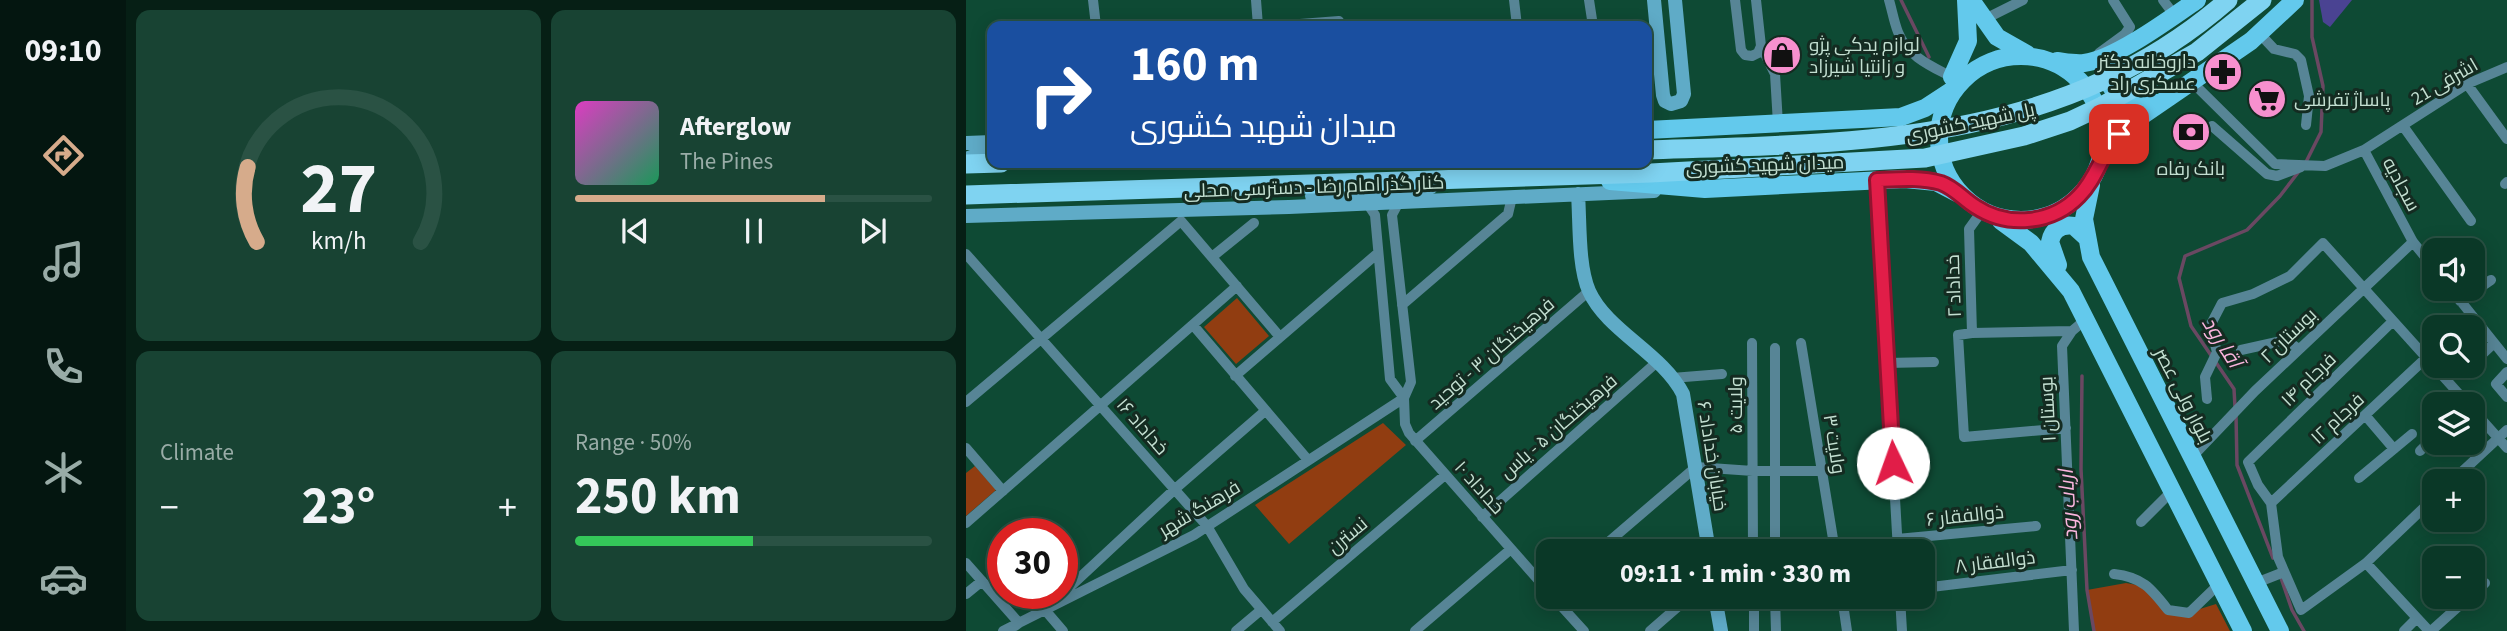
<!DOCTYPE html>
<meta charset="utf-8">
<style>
:root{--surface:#0a3827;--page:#184333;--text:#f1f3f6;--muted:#99aca7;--line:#2a5244;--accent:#d6ab8b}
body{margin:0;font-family:"Source Sans 3",Cairo,sans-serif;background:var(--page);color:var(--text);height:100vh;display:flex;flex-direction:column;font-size:26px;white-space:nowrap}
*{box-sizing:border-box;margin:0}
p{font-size:23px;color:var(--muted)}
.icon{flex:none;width:38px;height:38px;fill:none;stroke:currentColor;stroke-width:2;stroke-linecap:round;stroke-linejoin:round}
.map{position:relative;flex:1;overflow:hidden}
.panel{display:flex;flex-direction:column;gap:10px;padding:10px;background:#061f15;width:840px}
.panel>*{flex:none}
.top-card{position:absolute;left:21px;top:21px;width:665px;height:147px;border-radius:14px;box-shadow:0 4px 18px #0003,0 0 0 2px var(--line);background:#1a4fa0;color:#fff;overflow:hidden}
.fabs{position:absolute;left:1456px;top:238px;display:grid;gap:14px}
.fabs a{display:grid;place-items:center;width:63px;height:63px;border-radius:14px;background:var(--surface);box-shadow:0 4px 18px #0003,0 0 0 2px var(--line);font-size:35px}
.speed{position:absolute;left:21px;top:518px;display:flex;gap:14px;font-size:35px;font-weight:700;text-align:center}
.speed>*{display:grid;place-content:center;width:91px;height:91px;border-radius:50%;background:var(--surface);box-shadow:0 4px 18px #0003,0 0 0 2px var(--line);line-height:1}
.speed .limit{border:10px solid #d22;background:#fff;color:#111}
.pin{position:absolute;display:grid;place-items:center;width:60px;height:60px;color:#fff;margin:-30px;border-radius:14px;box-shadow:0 4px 10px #0006}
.me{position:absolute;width:77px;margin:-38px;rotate:357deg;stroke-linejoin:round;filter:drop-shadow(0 0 5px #0008)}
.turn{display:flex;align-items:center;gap:24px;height:147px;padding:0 28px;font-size:32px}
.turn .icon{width:91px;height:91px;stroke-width:2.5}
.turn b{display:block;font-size:49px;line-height:60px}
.big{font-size:52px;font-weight:700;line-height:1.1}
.panel .card{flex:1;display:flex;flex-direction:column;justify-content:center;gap:10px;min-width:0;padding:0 24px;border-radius:14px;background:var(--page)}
.panel .dial{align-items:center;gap:0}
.dial svg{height:182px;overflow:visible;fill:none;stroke:var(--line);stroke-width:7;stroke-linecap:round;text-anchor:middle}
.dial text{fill:var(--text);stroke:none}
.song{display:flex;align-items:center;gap:21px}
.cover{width:84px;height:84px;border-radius:10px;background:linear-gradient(135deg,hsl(310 70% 55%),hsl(150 70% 35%))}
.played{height:7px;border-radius:4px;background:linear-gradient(90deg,var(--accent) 70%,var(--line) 70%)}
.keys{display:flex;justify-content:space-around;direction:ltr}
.heat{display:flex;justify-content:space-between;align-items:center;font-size:38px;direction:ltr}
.charge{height:10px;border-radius:5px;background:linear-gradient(90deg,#34c759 50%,var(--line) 0)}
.panel .tiles{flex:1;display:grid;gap:10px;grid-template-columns:repeat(2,1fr)}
.trip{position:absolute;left:570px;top:539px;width:399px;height:70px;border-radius:14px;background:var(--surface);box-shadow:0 4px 18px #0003,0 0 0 2px var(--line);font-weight:700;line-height:70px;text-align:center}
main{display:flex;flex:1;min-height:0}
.tabs{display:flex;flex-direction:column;width:126px;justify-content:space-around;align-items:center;background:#041610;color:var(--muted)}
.tabs .icon{width:49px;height:49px}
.tabs .current{color:var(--accent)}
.tabs b{font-size:32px;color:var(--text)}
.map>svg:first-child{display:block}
</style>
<main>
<nav class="tabs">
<b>09:10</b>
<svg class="icon current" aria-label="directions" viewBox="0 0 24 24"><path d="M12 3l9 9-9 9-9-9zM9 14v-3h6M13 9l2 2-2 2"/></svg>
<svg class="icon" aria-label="music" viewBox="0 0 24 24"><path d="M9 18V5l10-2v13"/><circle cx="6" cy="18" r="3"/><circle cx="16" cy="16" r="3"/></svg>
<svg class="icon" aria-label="phone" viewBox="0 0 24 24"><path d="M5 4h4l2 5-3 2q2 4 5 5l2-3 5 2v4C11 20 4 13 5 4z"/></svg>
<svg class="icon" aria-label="climate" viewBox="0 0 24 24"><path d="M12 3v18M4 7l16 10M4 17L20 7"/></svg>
<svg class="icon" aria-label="car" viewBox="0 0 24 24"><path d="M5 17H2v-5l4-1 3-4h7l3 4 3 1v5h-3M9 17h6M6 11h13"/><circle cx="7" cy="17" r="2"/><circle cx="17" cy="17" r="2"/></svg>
</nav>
<section class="panel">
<div class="tiles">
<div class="card dial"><svg viewBox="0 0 100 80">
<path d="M14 69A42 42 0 1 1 86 69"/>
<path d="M14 69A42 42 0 0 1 10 36" stroke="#d6ab8b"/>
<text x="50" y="56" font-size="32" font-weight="700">27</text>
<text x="50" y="72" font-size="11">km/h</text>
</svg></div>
<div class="card">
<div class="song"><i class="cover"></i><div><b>Afterglow</b><p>The Pines</p></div></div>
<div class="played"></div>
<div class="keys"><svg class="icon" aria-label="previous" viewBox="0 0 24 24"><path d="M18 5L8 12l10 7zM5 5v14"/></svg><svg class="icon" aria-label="pause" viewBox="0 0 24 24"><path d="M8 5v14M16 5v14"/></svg><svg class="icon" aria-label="next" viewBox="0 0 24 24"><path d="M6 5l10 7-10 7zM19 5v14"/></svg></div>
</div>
<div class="card"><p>Climate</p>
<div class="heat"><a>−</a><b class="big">23°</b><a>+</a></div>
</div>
<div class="card"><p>Range · 50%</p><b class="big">250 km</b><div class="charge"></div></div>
</div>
</section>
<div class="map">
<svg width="1541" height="631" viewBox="0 0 1541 631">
<rect width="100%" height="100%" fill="#0e4a34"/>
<!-- green -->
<path fill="#913d11" d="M 271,298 L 303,336 L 270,364 L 238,327 Z
M 417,423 L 440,445 L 323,544 L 289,505 Z
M 9,466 L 30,490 L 0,516 L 0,473 Z
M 1160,583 L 1182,587 L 1203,610 L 1221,613 L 1250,604 L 1264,631 L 1128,631 L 1121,590 Z"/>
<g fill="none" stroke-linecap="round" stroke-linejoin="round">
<!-- stream -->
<path stroke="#6a4862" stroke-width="3.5" d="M 935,0 L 963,57
M 1339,164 L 1355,132 L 1357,86 L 1346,37 L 1346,0
M 1116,376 L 1115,469 L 1121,590 L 1128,631
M 1269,407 L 1268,389 L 1225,326 L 1213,278 L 1219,256 L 1281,230 L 1314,196 L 1334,170
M 1270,415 L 1271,465 L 1307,558
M 1314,575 L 1326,610 L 1338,631"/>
</g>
<!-- building -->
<path fill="#4a4392" d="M 1353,0 L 1386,0 L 1364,27 L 1357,22 Z"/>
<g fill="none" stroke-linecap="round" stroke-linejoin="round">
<!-- minor -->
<path stroke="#578596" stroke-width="10" d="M 127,0 L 130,26
M 290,0 L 292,26
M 548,0 L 551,26
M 623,0 L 627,26
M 769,0 L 775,50 L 779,55 L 786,56 L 792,53 L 795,46
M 790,0 L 795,46 L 809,74 L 812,124
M 923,0 C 926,10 928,22 932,32 C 943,60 971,68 995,82
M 1197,0 L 1209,16
M 1017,20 L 1057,0
M 308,26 L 373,21
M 1294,34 L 1308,49 L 1329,54 L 1335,60 L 1343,96 L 1340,125
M 1133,53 L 1159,34 L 1164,27 L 1147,0
M 1227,83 L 1309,164 L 1359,166 L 1398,150 L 1501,84 L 1541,67
M 1501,84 L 1541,139
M 1246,126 L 1301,174 L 1311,176 L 1335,167
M 1437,126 L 1505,221
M 1398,150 L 1447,242 L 1468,268
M 911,180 L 932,551
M 1539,184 L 1541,182
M 401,203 L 409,215 L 424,379 L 438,398 L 445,382 L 426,215 L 433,202
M 1016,211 L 1003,229 L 1006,333 L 992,335 L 998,437 L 1100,428
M 0,254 L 241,526 L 278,589 L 314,631
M 246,257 L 288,223
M 1485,289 L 1541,359
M 1494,301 L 1525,280
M 436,305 L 542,214 L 546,197
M 1427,321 L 1282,462 L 1292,485 L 1305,503 L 1312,557 L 1335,610 L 1400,563 L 1468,498
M 227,325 L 342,460
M 1006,333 L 1106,331
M 786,343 L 787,551
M 835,343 L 869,551
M 809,348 L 809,551
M 1275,350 L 1320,340 L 1333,349
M 1511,359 L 1528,343
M 921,363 L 968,362
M 1541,372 L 1530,384 L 1541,397
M 269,376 L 412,253
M 706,378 L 756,374
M 438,398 L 439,424 L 443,433 L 583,592
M 1241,399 L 1239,377 L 1251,352 L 1244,326 L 1256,303 L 1287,294 L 1324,276 L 1357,243 L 1502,404
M 0,402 L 215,221 L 314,337
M 1507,410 L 1541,448
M 1399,415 L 1428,449
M 449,441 L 623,291
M 0,448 L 37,491
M 1454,451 L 1468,437
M 1226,457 L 1289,391 L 1447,242
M 1393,478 L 1446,434
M 1486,481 L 1541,430
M 1305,503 L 1460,358
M 516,517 L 691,362
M 1175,522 L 1206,491
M 0,523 L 271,286
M 931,539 L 1070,526
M 632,551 L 730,467 L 787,471 L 856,471
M 0,563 L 53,623 L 49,626
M 1400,563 L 1463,631
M 1148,574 C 1176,577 1185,588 1202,610 L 1223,613 L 1253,584
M 1290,583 L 1318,572
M 957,588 L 1106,570
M 0,594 L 16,581
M 1507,594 L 1519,583
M 587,597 L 618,631
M 788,597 L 788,631
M 809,597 L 810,631
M 876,597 L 881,631
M 934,597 L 936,631
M 832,606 L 894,597
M 306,622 L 479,475
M 37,631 L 228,535 L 438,398
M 97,631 L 79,610 L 209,489 L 299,411
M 270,631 L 295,610
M 449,631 L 545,549
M 684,631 L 723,597
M 1108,631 L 1096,346 L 1106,331 L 1119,320
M 1438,631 L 1451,618
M 1465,631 L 1503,597"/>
<!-- secondary -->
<path stroke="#5fabc7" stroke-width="14" d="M 688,0 L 697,95 L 699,101 L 705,104 L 715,101 L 718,94 L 709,0
M 0,143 L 26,142
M 0,159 L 26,149
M 612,194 C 614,222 612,266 623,291 C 641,331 696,353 717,394 L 743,551
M 346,196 L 440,192 L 465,187
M 0,216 L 323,207 L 688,191
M 749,597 L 755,631"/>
<!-- primary -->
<path stroke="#63c9ec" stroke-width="18" d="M 1005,0 L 1031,37 L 1061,54
M973 138a82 82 0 1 1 164 0a82 82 0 1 1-164 0Z
M 1091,61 C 1099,62 1109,64 1118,63 C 1148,60 1205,18 1231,0
M 1146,65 L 1144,85 L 1156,102 L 1175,107 L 1190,103
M 986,77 L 1002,41 L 1000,0
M 681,130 L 935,117 L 959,108 L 985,91
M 1136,158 L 1145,143 L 1161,126 L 1285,41 L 1329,0
M 644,181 L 739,189 L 939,179 L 970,182 L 991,193
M 1125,185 L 1118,219 L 1125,257 L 1314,631
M 1035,221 L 1065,243 L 1105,291 L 1277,631
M 1092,265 L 1084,242 C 1086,230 1095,224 1108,226 L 1119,236"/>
<!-- trunk -->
<path stroke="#7fd3f1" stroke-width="19" d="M 681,150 C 890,143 1094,146 1262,0
M 0,164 L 35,163
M 0,195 L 685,173 L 959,158 L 1058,136 L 1104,121 L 1136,106 L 1231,52 L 1296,0"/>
</g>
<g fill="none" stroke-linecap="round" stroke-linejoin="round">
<defs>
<path id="route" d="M 927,463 L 911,180 C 932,179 955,177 975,183 C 989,188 998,200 1010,207 C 1042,228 1086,224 1113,196 C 1131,178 1136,152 1153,134"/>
</defs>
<!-- route casing -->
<use href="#route" stroke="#92132f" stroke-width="18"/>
<!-- route -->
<use href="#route" stroke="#e11d48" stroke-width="12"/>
</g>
<!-- icons -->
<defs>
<symbol id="shop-disc" viewBox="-11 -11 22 22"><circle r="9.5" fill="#f790ce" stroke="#142b21"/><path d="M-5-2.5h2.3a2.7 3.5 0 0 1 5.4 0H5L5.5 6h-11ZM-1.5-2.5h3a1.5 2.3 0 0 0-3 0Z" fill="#111"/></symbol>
<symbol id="pharmacy-disc" viewBox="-11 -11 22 22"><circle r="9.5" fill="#f790ce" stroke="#142b21"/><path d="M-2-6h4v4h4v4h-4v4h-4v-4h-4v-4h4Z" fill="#111"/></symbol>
<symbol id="supermarket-disc" viewBox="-11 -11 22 22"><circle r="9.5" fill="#f790ce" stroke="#142b21"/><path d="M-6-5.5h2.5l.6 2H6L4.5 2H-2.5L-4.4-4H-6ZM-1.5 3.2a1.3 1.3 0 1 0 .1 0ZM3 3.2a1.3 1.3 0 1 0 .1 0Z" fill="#111"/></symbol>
<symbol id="bank-disc" viewBox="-11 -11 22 22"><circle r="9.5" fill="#f790ce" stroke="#142b21"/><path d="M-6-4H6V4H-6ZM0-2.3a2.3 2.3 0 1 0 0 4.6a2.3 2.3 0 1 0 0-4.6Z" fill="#111"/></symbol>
</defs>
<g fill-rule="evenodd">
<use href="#shop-disc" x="794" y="33" width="44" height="44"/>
<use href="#pharmacy-disc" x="1235" y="50" width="44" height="44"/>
<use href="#supermarket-disc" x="1279" y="77" width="44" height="44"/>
<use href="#bank-disc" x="1203" y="110" width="44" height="44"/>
</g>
<g text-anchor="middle" stroke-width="6" stroke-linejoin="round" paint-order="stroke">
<!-- poi labels -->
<g font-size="19" fill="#c3dfd1" stroke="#142b21" text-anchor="start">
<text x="843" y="51">لوازم یدکی پژو<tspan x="843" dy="22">و زانتیا شیرزاد</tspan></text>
<text x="1230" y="68" text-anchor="end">داروخانه دکتر<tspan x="1230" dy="22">عسکری راد</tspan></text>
<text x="1328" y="106">پاساژ تفرشی</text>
<text x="1225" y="175" text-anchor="middle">بانک رفاه</text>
</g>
<!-- street labels -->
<g font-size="19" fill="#c3dfd1" stroke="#142b21">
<text transform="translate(1478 81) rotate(-30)" y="7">اشرفی 21</text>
<text transform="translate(1004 122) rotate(-12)" y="7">پل شهید کشوری</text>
<text transform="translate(799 164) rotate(-2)" y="7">میدان شهید کشوری</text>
<text transform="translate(1436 184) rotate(62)" y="7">سجادیه</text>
<text transform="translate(348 186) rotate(-2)" y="7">کنار گذر امام رضا - دسترسی محلی</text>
<text transform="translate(987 286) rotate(-92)" y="7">خداداد ۲</text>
<text transform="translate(1322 335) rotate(-44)" y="7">بوستان ۲</text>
<text transform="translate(525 353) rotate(-41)" y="7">فرهیختگان ۳ - توحید</text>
<text transform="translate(1342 379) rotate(-44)" y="7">فرجام ۱۴</text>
<text transform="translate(1218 395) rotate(63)" y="7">بلوار ولی عصر</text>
<text transform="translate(769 405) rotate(-90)" y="7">ولایت ۵</text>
<text transform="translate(1081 409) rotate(-93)" y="7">بوستان ۱</text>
<text transform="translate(1371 418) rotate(-43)" y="7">فرجام ۱۲</text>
<text transform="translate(177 426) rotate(49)" y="7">خداداد ۱۶</text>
<text transform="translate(592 426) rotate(-41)" y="7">فرهیختگان ۵ - یاس</text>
<text transform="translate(869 444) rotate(81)" y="7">ولایت ۳</text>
<text transform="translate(747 456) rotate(81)" y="7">خیابان خداداد ۶</text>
<text transform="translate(514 487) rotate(48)" y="7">خداداد ۱۰</text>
<text transform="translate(233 508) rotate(-31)" y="7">فرهنگ شهر</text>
<text transform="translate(999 515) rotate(-6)" y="7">ذوالفقار ۶</text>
<text transform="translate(381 535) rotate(-40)" y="7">نسترن</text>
<text transform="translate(1029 561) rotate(-7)" y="7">ذوالفقار ۸</text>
</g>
<!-- water labels -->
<g font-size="21" font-style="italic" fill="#fab5dd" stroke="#142b21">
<text transform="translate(1256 342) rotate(58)" y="7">آقا رود</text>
<text transform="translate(1102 505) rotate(-94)" y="7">ارباب رود</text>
</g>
</g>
</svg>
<div class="fabs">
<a><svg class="icon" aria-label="sound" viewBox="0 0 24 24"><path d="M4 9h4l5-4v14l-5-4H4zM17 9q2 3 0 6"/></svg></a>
<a><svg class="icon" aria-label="search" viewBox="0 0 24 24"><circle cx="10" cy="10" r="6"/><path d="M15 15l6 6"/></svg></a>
<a><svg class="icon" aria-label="layers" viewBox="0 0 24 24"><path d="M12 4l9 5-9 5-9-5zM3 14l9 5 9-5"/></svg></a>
<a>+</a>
<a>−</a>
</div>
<div class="speed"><div class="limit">30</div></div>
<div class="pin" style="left:1153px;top:134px;background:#d93025"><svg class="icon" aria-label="arrive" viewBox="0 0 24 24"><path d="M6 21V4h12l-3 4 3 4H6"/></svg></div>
<svg class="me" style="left:927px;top:463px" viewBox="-20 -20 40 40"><circle r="19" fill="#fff"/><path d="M0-13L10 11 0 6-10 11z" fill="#e11d48"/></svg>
<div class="trip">09:11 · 1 min · 330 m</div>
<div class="top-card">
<div class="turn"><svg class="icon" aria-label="right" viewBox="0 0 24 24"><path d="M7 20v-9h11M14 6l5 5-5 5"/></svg><div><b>160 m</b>میدان شهید کشوری</div></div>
</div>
</div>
</main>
